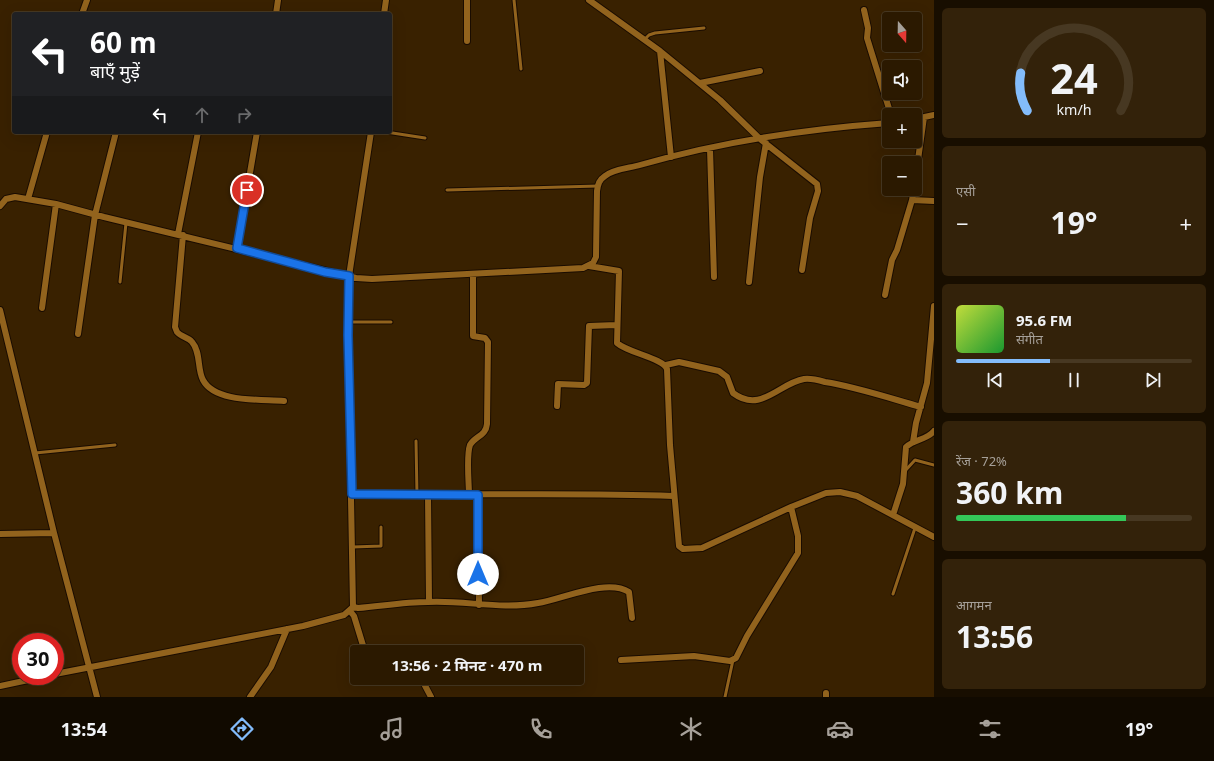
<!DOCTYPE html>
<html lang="hi">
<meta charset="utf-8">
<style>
:root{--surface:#2b1900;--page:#33220a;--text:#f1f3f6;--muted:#a6a099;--line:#473822;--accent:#83bcfb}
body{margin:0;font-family:"Noto Sans","Noto Sans Devanagari",sans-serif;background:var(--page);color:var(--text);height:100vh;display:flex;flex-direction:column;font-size:15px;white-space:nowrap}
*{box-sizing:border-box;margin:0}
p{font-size:13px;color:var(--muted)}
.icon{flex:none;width:22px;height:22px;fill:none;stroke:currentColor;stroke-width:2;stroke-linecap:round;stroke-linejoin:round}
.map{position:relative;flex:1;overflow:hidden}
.sheet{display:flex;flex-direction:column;gap:8px;padding:8px;background:#180e00;width:280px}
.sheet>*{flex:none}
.hud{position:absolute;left:12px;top:12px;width:380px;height:122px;border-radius:4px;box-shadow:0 4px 16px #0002,0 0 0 1px var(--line);background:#202124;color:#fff;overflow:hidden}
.needle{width:26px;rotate:160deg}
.controls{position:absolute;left:882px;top:12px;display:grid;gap:8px}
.controls a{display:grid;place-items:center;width:40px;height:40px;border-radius:4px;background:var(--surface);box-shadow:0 4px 16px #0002,0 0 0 1px var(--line);font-size:20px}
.speed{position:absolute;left:12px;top:633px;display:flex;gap:8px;font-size:20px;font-weight:700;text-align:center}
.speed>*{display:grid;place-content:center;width:52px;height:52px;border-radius:50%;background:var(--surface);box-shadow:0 4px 16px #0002,0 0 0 1px var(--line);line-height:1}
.speed .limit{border:6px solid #d22;background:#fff;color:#111}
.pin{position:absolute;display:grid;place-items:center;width:34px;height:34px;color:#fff;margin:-17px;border:2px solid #fff;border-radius:50%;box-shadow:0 1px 4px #0007}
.me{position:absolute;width:44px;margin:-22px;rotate:0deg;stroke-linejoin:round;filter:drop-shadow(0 0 3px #0008)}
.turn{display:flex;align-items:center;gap:14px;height:84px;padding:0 12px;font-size:18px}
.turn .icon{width:52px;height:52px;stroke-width:2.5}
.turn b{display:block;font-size:28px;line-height:34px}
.lanes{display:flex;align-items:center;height:38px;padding:0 12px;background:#0003;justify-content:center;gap:20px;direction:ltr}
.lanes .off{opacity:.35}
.big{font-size:30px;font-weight:700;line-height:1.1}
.sheet .card{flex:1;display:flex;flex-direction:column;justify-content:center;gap:6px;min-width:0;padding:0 14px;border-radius:6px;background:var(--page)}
.sheet .dial{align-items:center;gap:0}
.dial svg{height:104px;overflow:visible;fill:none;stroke:var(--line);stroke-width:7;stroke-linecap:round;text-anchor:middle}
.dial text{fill:var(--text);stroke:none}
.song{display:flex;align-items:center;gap:12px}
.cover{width:48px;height:48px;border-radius:6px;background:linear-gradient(135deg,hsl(70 70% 55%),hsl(130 70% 35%))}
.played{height:4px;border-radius:2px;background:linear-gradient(90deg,var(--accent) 40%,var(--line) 40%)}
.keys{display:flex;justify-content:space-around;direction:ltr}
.heat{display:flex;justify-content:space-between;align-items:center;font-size:22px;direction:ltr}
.charge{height:6px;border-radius:3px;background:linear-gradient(90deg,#34c759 72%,var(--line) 0)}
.trip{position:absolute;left:350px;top:645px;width:234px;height:40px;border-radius:4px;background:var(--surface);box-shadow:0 4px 16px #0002,0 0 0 1px var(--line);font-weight:700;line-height:40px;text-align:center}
.dock{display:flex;height:64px;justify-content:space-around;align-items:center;background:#110a00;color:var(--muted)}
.dock .icon{width:28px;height:28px}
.dock .selected{color:var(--accent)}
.dock b{font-size:18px;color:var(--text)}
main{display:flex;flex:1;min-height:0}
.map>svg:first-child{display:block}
</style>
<main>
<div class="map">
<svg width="934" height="697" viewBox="0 0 934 697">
<rect width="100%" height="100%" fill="#392100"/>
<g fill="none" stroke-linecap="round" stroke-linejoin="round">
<defs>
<path id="lane" d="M 514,0 L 521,69
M 645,39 L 649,35 L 655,33 L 704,28
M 386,132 L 425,138
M 447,190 L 598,186
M 120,282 L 126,223
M 348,322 L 391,322
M 416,441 L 417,495
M 35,453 L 115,445
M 904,472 L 915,460 L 934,465
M 353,547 L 381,546 L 381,527
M 893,594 L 915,528
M 725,697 L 733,660"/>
<path id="street" d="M 467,0 L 467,41
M 589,0 L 660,51 L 720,100 L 760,139 L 817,184 L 818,191 L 810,218 L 802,270
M 864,10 L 868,28 L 867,38 L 891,115
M 82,14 L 87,0
M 276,14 L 278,0
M 384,14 L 386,0
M 660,51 L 671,157
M 700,83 L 760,71
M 915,119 L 934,115
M 710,149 L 714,277
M 915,181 L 924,117
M 28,199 L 47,132
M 912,200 L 934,201
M 0,206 L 6,199 L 15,197 L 56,204 L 104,217 L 356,278 L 372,279 L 583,268 L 593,263 L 596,257 L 597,191 C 598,184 599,180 605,176 C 613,169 630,168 640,165 C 720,142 806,129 889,123
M 178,234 L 198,132
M 183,235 L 175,327 L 177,332 C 181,337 188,337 192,342 C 201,352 197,369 203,380 C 215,403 262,399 284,401
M 237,248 L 257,132
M 589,266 L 619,271 L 617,343 C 628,353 663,358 667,369 L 670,445 L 679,546 L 683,549 L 702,548 L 791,507 L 826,493 L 840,492 L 857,496 L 934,537
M 749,282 L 760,177 L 766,143
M 885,295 L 892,260 L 897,250 L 912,200 L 914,189
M 42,308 L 56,204
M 0,310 L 54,533 L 97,697
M 78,334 L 95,215 L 116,132
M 666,365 L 679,362 L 719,371 L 727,377 L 733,393 C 761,414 779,383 804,379 C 811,378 818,380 825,382 C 857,387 889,398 921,407
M 557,406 L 558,384 L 584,385 L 587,383 L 589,326 L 616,325
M 913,442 L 916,423 L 927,383 L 934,306
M 352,494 C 459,496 566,492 673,496
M 428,495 L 429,602
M 469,495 C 469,483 466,456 470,445 C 475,436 486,436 487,424 L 488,342 L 485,338 L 473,336 L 473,274
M 478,495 L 479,605
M 893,515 L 903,484 L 906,447 C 914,439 927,440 934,431
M 0,534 L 54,533
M 353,607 L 358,608 C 382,606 405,602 428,602 C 465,600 501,610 538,603 C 563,599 607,578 629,592 L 632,618
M 350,611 L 354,616 L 365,652
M 621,660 L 694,656 L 730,661 L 736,658 L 747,636 L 798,553 L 798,536 L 791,507
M 55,674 L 303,626 L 344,615 L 353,607 L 348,335 L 349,276 L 371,132
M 421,678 L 431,697
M 0,686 L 47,676
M 250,697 L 271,667 L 287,629
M 826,697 L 826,693"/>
</defs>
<!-- lane casing -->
<use href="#lane" stroke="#1a0c00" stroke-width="5"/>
<!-- street casing -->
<use href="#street" stroke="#1a0c00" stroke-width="8"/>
<!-- lane -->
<use href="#lane" stroke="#92631d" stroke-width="3"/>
<!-- street -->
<use href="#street" stroke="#92631d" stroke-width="6"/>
</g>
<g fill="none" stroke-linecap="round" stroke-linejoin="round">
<defs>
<path id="route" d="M 247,190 L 237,248 L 325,272 L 349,276 L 348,335 L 352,494 L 478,495 L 478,574"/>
</defs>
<!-- route casing -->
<use href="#route" stroke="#114b97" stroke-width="10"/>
<!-- route -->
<use href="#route" stroke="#1a73e8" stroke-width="7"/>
</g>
</svg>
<div class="controls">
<a><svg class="needle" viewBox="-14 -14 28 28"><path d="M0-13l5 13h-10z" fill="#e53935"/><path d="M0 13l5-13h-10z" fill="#a6a099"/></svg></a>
<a><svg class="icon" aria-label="sound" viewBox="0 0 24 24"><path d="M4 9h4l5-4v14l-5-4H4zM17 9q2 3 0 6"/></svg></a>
<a>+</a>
<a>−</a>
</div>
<div class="speed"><div class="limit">30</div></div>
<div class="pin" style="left:247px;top:190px;background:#d93025"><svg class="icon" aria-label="arrive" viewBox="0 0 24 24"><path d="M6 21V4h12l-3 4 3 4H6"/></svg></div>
<svg class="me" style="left:478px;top:574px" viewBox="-20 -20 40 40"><circle r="19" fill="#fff"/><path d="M0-13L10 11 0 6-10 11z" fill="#1a73e8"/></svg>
<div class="trip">13:56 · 2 मिनट · 470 m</div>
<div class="hud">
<div class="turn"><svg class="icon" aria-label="left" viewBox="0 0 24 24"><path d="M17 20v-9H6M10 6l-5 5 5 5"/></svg><div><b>60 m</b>बाएँ मुड़ें</div></div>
<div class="lanes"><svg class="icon" aria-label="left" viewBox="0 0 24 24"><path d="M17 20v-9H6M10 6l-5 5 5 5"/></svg><svg class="icon off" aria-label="ahead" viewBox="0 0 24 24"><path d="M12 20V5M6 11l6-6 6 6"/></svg><svg class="icon off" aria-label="right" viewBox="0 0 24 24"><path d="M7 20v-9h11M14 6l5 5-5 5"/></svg></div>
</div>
</div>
<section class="sheet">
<div class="card dial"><svg viewBox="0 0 100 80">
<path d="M14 69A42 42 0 1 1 86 69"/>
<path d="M14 69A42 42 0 0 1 9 40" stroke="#83bcfb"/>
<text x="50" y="56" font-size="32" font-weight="700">24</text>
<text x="50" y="72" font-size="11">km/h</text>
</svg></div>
<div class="card"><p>एसी</p>
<div class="heat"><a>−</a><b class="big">19°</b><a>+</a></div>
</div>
<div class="card">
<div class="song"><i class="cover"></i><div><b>95.6 FM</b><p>संगीत</p></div></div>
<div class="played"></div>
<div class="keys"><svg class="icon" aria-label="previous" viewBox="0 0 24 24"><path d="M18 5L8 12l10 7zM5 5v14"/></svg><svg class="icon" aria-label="pause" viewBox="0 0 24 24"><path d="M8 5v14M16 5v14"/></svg><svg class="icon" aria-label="next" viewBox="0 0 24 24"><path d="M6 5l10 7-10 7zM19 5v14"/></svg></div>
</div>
<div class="card"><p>रेंज · 72%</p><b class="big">360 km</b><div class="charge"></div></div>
<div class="card"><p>आगमन</p><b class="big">13:56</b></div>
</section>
</main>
<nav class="dock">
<b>13:54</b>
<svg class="icon selected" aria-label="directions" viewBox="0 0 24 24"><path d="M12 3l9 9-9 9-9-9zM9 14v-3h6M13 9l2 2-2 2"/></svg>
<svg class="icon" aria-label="music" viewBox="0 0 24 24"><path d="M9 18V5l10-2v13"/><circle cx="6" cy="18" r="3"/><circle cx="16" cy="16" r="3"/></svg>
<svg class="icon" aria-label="phone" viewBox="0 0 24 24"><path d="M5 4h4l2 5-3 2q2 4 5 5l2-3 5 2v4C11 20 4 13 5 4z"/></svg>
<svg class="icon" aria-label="climate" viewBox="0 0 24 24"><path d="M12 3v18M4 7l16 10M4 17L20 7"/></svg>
<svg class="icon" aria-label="car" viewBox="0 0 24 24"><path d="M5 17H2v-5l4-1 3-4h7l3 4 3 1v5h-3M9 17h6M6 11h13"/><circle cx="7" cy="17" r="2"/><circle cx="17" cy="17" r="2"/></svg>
<svg class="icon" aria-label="filters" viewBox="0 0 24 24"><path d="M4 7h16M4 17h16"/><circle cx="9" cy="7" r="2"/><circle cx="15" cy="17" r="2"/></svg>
<b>19°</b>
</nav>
